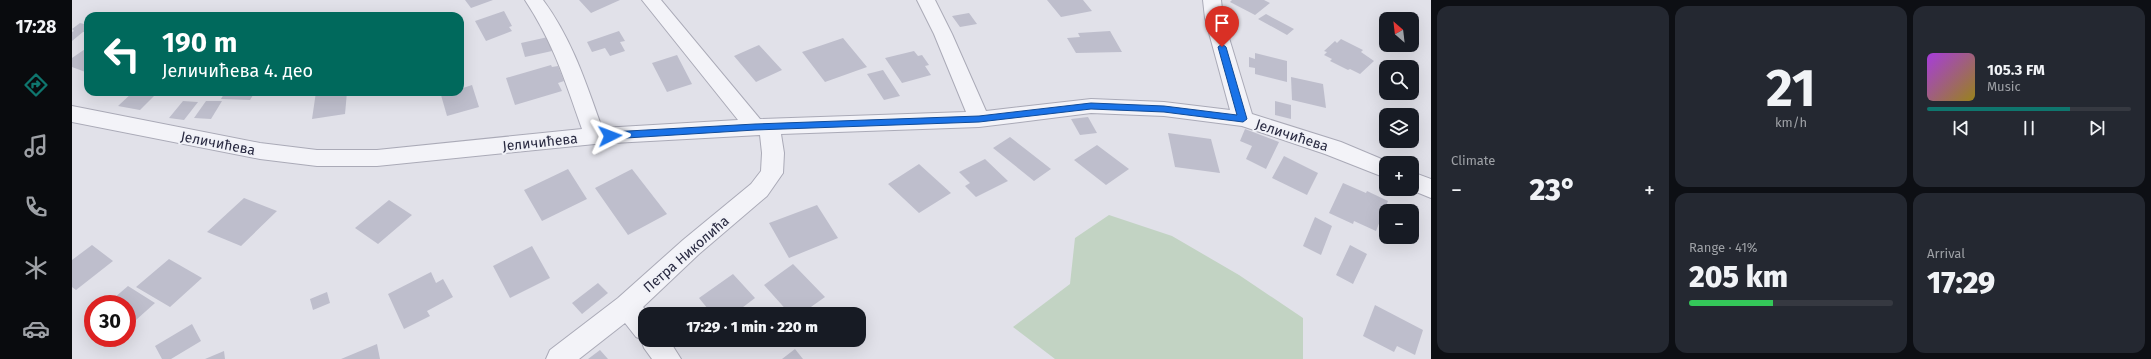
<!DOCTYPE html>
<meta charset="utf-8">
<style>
:root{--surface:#171b24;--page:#242831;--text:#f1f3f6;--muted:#9ea1a6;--line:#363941;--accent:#0f766e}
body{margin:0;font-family:"Fira Sans",sans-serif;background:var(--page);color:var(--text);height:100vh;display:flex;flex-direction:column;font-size:15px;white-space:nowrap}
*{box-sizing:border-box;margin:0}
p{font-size:13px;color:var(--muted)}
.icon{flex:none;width:22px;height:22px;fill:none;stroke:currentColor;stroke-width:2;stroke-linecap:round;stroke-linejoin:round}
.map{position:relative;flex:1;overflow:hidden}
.sheet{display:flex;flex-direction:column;gap:6px;padding:6px;background:#0d0f14;width:720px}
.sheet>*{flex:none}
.guide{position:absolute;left:12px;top:12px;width:380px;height:84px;border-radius:12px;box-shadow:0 4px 16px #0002;background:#00695c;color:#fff;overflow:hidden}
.needle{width:26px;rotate:332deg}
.controls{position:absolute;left:1307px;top:12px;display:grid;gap:8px}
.controls a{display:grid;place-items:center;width:40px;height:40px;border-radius:8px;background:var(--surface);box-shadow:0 4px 16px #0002;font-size:20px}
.speed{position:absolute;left:12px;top:295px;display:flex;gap:8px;font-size:20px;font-weight:700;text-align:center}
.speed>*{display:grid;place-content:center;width:52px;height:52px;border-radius:50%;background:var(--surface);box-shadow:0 4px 16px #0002;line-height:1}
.speed .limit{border:6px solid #d22;background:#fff;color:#111}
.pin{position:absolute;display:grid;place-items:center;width:34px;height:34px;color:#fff;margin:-41px -17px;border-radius:50% 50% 50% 0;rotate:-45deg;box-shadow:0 0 4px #0007}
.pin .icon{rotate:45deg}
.me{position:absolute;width:44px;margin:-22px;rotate:87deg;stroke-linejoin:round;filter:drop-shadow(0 0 3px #0008)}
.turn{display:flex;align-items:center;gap:14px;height:84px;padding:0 12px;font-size:18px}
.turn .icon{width:52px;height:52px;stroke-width:2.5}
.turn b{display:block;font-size:28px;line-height:34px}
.big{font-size:30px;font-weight:800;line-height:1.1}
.sheet .card{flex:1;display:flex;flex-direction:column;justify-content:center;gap:6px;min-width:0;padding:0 14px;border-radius:12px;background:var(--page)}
.sheet .dial{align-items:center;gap:0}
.dial b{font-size:52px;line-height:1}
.song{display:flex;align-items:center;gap:12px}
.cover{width:48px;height:48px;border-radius:6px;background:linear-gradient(135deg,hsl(280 70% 55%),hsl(50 70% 35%))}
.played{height:4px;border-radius:2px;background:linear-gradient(90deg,var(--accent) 70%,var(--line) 70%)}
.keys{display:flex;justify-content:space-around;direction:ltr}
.heat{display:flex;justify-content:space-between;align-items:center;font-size:22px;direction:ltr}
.charge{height:6px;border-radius:3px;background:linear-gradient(90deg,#34c759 41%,var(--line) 0)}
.sheet .tiles{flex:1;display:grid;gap:6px;grid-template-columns:repeat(3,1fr)}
.card:first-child{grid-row:span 2}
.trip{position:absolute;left:566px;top:307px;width:228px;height:40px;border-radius:12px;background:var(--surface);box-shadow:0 4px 16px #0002;font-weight:800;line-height:40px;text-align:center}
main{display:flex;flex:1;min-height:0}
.tab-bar{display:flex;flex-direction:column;width:72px;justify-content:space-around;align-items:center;background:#090b0e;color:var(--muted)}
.tab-bar .icon{width:28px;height:28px}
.tab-bar .active{color:var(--accent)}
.tab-bar b{font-size:18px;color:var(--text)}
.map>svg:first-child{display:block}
</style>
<main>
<nav class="tab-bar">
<b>17:28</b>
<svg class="icon active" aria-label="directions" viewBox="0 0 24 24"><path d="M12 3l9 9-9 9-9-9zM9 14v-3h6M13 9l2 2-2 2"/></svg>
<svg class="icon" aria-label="music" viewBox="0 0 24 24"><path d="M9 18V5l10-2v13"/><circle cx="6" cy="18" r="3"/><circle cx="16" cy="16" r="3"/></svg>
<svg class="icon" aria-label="phone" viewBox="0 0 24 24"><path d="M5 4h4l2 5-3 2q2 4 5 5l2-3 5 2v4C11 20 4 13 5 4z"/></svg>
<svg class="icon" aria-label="climate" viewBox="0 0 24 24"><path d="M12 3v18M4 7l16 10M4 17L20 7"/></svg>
<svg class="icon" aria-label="car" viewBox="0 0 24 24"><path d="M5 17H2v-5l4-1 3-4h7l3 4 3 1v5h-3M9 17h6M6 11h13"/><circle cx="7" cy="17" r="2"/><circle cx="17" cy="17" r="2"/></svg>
</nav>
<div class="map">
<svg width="1359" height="359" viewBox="0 0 1359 359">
<rect width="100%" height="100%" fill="#e1e1e9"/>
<!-- green -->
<path fill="#c2d3c3" d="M 1037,215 L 1100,236 L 1167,275 L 1231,318 L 1231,359 L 983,359 L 941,327 L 998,284 L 1003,238 Z"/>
<!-- building -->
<path fill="#bebecc" d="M 393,0 L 421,0 L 399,8 Z
M 507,0 L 548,0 L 519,13 Z
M 975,0 L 1011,0 L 1020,11 L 989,17 Z
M 1160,0 L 1192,0 L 1198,3 L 1183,15 L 1158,2 Z
M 432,11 L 440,26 L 437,27 L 440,31 L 414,41 L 403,21 Z
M 897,13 L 905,24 L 888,27 L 880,16 Z
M 1194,14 L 1222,29 L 1215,35 L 1186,19 Z
M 8,23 L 16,25 L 16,32 L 11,32 L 0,41 L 0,32 L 2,31 L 0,29 Z
M 547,31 L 553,41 L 548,42 L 553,51 L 538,56 L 533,48 L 520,52 L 515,42 Z
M 1038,31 L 1050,52 L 1004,53 L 995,38 L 1008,37 L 1006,33 Z
M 476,37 L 480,51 L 453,57 L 449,43 Z
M 771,38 L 795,67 L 753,82 L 730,52 Z
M 1269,39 L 1291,50 L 1289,52 L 1302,61 L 1288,74 L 1278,69 L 1276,70 L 1258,61 L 1260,59 L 1252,55 L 1255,52 L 1252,51 L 1263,41 L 1265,43 Z
M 687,45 L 710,70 L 684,82 L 662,56 Z
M 16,47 L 16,73 L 0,67 L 0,58 Z
M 842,51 L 846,56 L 850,55 L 857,65 L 853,66 L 859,75 L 830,83 L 813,58 Z
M 1183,53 L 1215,61 L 1215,82 L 1183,74 L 1183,68 L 1177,67 L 1177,57 L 1183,59 Z
M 605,55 L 620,84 L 595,92 L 580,63 Z
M 479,65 L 480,67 L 486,66 L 492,81 L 486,83 L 490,91 L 443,105 L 434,78 Z
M 811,70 L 828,96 L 812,100 L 795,74 Z
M 1219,77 L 1251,84 L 1254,108 L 1220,100 Z
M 400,85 L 407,107 L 375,116 L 369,95 L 388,92 L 388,89 Z
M 61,92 L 86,92 L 68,110 L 46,106 Z
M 153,92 L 183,92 L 178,100 L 149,99 Z
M 244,92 L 275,92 L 273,114 L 240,119 Z
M 111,101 L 126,102 L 112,120 L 97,118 Z
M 134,101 L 150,101 L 139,119 L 122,118 Z
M 1203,101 L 1219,105 L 1219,119 L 1203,115 Z
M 1016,117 L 1025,133 L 1008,135 L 999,119 Z
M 1173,129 L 1207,142 L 1194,169 L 1174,159 L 1180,146 L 1168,141 Z
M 1096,133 L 1139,139 L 1148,173 L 1103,167 Z
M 938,137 L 979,169 L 962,181 L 921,148 Z
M 1025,145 L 1057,169 L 1034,185 L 1002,160 Z
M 1212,156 L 1246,173 L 1235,195 L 1200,178 Z
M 913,159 L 936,181 L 904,197 L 893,186 L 898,183 L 887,172 Z
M 847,164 L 879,193 L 847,213 L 816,184 Z
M 496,169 L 515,199 L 470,221 L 452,190 Z
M 560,169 L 595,214 L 556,235 L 523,188 Z
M 1271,183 L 1294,193 L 1295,191 L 1316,201 L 1304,231 L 1282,221 L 1281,224 L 1257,213 Z
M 172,198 L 205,211 L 169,246 L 135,232 Z
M 317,200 L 340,215 L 306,244 L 283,228 Z
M 745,205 L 766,238 L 717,258 L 697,223 Z
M 1243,217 L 1260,226 L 1249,255 L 1231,246 Z
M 20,245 L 41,261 L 4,290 L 0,287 L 0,260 Z
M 1278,245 L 1295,254 L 1281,284 L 1264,275 Z
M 460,246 L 478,278 L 438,298 L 421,266 Z
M 97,259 L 130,278 L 98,307 L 64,287 Z
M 721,264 L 753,297 L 729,314 L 718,314 L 692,285 Z
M 359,272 L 364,283 L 371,279 L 381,297 L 355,311 L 358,316 L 332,329 L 316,294 Z
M 661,274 L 683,298 L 662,314 L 640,314 L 627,298 Z
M 526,283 L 536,293 L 510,314 L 500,303 Z
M 56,286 L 83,303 L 55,328 L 55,304 L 35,304 Z
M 255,292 L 258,303 L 241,310 L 238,299 Z
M 1303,305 L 1351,330 L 1343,355 L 1325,346 L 1322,352 L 1291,336 Z
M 120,324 L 129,341 L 99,359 L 90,359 L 83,346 Z
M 305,344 L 308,359 L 269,359 Z
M 723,349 L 731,359 L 710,359 Z
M 528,350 L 536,359 L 516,359 Z
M 152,351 L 153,359 L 133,359 Z"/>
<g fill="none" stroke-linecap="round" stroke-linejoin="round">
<defs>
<path id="minor" d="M 453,0 L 471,0 C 500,39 514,83 530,128 L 666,120 L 570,0 L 589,0 L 688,119 L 894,112 L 862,34 L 845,0 L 863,0 L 880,34 L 914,111 L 1019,99 L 1092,102 L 1158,110 L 1133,18 L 1131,0 L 1149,0 L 1151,18 L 1180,114 L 1269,142 L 1319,163 L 1314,163 L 1314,178 L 1253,154 L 1170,126 L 1092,116 L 1019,113 L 907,127 L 709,134 L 712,153 L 711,173 L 695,196 L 627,254 L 571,307 L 577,314 L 573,314 L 573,340 L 597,340 L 609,359 L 580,359 L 572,348 L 569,339 L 564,337 L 553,323 L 507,359 L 474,359 L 478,350 L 546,298 L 611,240 L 679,184 L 689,171 L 690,153 L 688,135 L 523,144 L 305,166 L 245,166 L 188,159 L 0,122 L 0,106 L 188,143 L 245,150 L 305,150 L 510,129 C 493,81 482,44 453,0 Z
M 1340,172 L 1359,179 L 1359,198 L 1337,189 L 1340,189 Z"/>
</defs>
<!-- minor casing -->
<use href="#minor" stroke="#aaaab7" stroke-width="2"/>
<!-- minor -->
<use href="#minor" fill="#f3f3f8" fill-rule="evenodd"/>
</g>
<!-- route -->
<path fill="#1a73e8" stroke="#114b97" d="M 1150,44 L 1154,47 L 1175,119 L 1171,122 L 1092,112 L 1019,109 L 907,122 L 683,130 L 538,139 L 534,136 L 538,132 L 683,124 L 907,116 L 1019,103 L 1092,106 L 1165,115 L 1146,47 Z"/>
<g text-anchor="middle" stroke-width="4" stroke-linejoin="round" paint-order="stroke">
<!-- street labels -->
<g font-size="14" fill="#292a41" stroke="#f0f1f7">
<text transform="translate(1220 135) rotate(18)" y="5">Јеличићева</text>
<text transform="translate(468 142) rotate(-6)" y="5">Јеличићева</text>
<text transform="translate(146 143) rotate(11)" y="5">Јеличићева</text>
<text transform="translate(614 254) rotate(-41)" y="5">Петра Николића</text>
</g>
</g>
</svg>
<div class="controls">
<a><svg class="needle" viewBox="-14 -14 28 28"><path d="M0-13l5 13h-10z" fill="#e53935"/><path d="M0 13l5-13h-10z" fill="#9ea1a6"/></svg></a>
<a><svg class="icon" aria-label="search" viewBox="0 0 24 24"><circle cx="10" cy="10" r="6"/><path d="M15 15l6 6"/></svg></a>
<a><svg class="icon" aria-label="layers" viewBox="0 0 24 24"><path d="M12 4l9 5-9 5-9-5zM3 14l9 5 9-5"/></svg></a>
<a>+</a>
<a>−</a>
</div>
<div class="speed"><div class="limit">30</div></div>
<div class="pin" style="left:1150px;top:47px;background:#d93025"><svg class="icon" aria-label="arrive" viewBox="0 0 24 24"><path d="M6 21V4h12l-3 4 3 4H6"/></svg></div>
<svg class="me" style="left:538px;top:136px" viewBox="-20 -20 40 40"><path d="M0-17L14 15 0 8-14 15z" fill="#1a73e8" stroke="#fff" stroke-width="4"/></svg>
<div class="trip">17:29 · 1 min · 220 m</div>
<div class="guide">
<div class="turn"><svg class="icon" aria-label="left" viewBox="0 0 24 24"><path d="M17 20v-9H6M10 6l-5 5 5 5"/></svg><div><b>190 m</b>Јеличићева 4. део</div></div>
</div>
</div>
<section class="sheet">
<div class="tiles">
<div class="card"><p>Climate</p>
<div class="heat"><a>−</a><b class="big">23°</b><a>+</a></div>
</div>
<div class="card dial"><b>21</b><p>km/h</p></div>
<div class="card">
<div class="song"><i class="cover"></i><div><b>105.3 FM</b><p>Music</p></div></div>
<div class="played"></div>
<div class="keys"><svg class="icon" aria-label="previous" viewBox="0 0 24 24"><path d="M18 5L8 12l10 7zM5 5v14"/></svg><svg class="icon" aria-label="pause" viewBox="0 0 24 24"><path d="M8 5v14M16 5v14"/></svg><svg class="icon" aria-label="next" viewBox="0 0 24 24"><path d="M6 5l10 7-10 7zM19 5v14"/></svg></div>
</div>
<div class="card"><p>Range · 41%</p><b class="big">205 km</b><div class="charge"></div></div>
<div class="card"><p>Arrival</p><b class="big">17:29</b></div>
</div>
</section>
</main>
